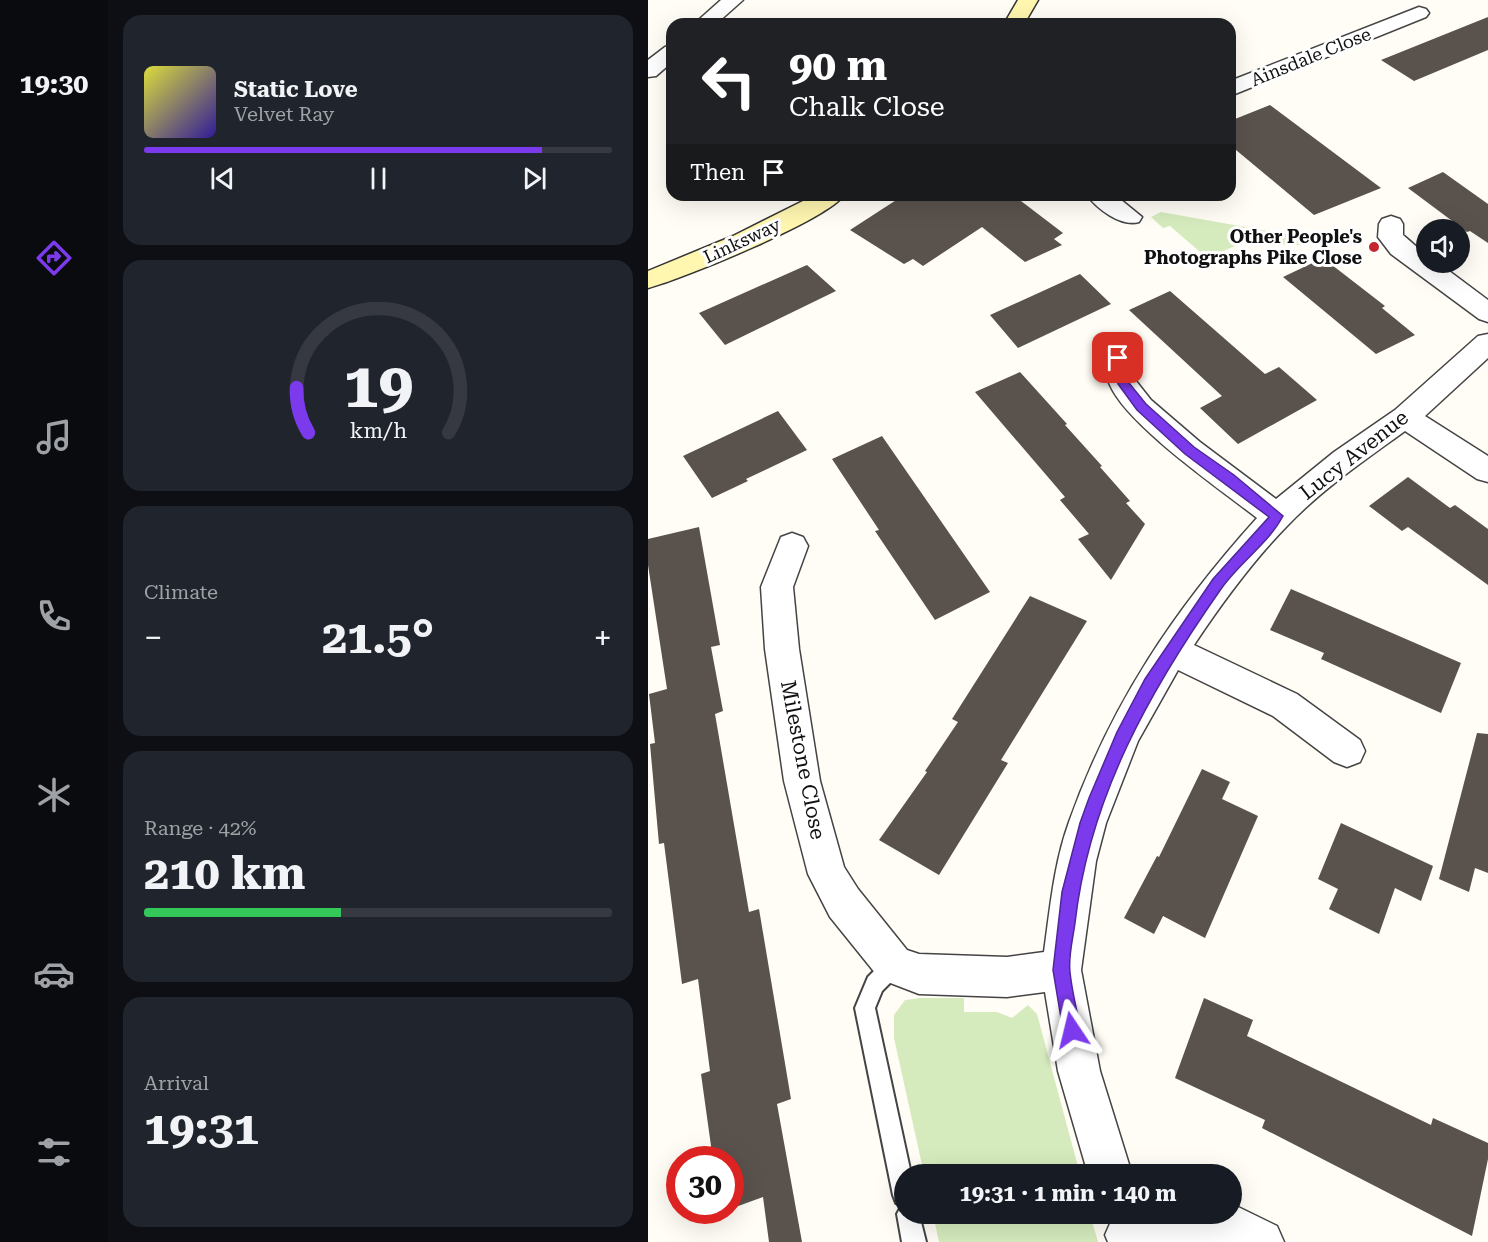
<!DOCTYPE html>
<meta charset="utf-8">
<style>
:root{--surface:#171b24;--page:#20242c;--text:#f1f3f6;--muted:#9ea1a6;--line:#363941;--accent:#7c3aed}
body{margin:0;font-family:"Roboto Serif",serif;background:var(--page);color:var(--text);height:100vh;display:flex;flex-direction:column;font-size:22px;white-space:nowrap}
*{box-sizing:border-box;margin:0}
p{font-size:20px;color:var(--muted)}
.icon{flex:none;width:33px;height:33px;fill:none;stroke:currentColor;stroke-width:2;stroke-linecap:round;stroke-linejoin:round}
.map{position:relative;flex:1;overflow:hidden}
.details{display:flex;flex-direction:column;gap:15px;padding:15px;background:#0d0f14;width:540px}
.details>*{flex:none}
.hud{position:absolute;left:18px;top:18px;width:570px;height:183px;border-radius:18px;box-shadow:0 6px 24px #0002;background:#202124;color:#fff;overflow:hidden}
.buttons{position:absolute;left:768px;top:219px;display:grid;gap:12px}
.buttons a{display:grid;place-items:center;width:54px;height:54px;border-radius:50%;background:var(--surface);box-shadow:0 6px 24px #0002;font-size:30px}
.speed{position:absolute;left:18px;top:1146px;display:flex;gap:12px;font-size:30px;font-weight:700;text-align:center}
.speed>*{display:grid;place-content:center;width:78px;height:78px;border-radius:50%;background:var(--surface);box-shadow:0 6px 24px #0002;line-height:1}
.speed .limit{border:9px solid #d22;background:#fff;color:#111}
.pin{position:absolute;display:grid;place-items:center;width:51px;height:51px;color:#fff;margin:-26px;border-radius:12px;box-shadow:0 3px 9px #0006}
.me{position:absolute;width:66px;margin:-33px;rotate:350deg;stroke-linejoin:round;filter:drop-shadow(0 0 4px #0008)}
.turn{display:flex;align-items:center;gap:21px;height:126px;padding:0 24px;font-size:27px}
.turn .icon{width:78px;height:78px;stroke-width:2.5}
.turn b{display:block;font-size:42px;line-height:51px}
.then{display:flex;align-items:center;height:57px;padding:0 24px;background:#0003;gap:12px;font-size:22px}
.big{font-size:45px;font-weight:700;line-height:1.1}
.details .card{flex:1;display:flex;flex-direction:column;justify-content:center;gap:9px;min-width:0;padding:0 21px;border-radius:18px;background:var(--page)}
.details .dial{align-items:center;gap:0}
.dial svg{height:156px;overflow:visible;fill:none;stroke:var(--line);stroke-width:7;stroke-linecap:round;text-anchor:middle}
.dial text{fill:var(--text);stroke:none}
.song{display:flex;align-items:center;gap:18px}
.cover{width:72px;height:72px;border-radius:9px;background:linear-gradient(135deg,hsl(60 70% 55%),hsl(250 70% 35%))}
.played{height:6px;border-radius:3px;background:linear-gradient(90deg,var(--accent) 85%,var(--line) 85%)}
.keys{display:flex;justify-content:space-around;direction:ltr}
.heat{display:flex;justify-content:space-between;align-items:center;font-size:33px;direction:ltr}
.charge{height:9px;border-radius:4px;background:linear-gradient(90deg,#34c759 42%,var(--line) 0)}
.trip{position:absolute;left:246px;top:1164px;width:348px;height:60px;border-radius:30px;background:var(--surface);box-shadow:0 6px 24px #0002;font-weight:700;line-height:60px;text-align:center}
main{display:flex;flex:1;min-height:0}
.tab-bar{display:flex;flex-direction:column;width:108px;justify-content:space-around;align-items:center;background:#090b0e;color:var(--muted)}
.tab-bar .icon{width:42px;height:42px}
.tab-bar .selected{color:var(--accent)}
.tab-bar b{font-size:27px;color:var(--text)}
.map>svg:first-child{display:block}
</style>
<main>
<nav class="tab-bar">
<b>19:30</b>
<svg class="icon selected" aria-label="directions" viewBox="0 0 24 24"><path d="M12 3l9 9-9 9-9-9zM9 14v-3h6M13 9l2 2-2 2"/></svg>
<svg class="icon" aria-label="music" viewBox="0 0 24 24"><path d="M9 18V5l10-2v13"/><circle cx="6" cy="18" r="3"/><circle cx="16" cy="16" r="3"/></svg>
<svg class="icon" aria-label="phone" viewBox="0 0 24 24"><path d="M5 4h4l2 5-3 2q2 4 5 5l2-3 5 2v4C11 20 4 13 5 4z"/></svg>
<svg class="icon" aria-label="climate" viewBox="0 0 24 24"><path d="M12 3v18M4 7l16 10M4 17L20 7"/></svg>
<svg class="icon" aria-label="car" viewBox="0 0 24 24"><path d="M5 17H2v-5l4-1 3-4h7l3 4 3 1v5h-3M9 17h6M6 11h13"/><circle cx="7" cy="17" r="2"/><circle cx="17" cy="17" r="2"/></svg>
<svg class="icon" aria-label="filters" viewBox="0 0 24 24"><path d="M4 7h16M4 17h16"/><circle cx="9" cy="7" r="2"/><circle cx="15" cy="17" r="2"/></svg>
</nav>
<section class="details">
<div class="card">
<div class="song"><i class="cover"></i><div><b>Static Love</b><p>Velvet Ray</p></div></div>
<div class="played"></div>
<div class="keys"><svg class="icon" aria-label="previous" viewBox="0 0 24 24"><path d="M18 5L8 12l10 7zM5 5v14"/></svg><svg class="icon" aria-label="pause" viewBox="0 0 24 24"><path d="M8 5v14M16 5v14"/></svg><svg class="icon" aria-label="next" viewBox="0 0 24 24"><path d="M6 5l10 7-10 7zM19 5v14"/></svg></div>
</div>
<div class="card dial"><svg viewBox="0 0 100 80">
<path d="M14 69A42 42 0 1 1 86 69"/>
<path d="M14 69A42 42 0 0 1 8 46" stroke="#7c3aed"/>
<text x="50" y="56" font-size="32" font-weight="700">19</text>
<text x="50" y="72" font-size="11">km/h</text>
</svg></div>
<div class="card"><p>Climate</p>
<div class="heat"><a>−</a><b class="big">21.5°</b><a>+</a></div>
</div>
<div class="card"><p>Range · 42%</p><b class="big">210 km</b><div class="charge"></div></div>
<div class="card"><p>Arrival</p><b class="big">19:31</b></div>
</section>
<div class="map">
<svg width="840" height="1242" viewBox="0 0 840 1242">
<rect width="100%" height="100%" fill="#fffdf5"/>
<!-- green -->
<path fill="#d5ebbd" d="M 513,212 L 654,237 L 652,245 L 594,243 L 559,258 L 522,226 L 515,228 L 503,217 Z
M 272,998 L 316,998 L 316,1012 L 349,1012 L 364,1018 L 380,1005 L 389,1014 L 432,1174 L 276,1174 L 246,1038 L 246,1015 L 257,1000 Z
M 285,1214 L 442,1214 L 450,1242 L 291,1242 Z"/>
<!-- building -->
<path fill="#5a524d" d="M 840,17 L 840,50 L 766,81 L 733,60 Z
M 622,105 L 733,188 L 666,215 L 582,145 L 582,121 Z
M 795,172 L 840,204 L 840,243 L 822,231 L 819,232 L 760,188 Z
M 256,195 L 382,195 L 373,201 L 415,233 L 406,239 L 414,245 L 377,262 L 334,227 L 275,266 L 265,259 L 256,264 L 202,230 Z
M 675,258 L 737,306 L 734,308 L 767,335 L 728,354 L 635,277 Z
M 159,265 L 188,291 L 77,345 L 51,313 Z
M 432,274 L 463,304 L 370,348 L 342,315 Z
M 522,291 L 617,374 L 631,367 L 669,400 L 590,444 L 552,408 L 574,396 L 481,310 Z
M 372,372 L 419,424 L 417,425 L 454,466 L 452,467 L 482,501 L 478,503 L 497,524 L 463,580 L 430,539 L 441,534 L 412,500 L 417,497 L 327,392 Z
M 130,411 L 159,450 L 98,479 L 100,481 L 64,498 L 35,456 Z
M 234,436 L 342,592 L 287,620 L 227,531 L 231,530 L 184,459 Z
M 760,477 L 802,508 L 807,505 L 840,529 L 840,585 L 760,527 L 754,531 L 721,506 Z
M 51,527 L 72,645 L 63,647 L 75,711 L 67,714 L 101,912 L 111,909 L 143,1099 L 129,1104 L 154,1242 L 121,1242 L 115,1197 L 82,1209 L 82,1160 L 54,1160 L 64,1153 L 53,1074 L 62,1071 L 50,979 L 34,984 L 16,843 L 11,844 L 2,744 L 7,743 L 1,694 L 19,689 L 0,565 L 0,539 Z
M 643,589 L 813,663 L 793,713 L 673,659 L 676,653 L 622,630 Z
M 382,596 L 439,621 L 353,760 L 360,763 L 291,875 L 231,840 L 279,772 L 277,771 L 310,722 L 304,719 Z
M 829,733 L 840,734 L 840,873 L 827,868 L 821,892 L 791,879 Z
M 554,769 L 582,782 L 574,799 L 610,816 L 557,938 L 515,916 L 506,934 L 476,918 L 509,856 L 511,857 Z
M 693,823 L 785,866 L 773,901 L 747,888 L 731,934 L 681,909 L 690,889 L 670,879 Z
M 556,998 L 605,1020 L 599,1036 L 783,1125 L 785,1118 L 840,1143 L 840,1159 L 824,1236 L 614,1128 L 617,1120 L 527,1078 Z"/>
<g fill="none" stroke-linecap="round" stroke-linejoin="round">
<defs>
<path id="lane" d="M 246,955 L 253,958 L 256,965 L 253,972 L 234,991 L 227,1008 L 263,1174 L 256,1174 L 256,1214 L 271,1214 L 278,1242 L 254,1242 L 249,1214 L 254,1205 L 248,1203 L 245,1195 L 207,1008 L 220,977 L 239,958 Z"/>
<path id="street" d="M 73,0 L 95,0 L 68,24 L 46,24 Z
M 771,7 L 778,9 L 781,13 L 778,17 L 582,96 L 582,81 Z
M 24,45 L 24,62 L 8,76 L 0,77 L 0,60 L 17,47 Z
M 439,195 L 467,195 L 494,217 L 491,222 C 473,227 449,209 439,195 Z
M 743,216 L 752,219 L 755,224 L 755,235 L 778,255 L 778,262 L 789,262 L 840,300 L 840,322 L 831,319 L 743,254 L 730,237 L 731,224 L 734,219 Z
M 840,334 L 840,358 L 777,416 L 840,456 L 840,482 L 829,479 L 757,431 C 717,460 673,490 639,526 C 604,562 574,603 546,645 L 649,694 L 712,740 L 717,751 L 712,762 L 699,767 L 686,762 L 625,716 L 530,670 L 490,741 L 458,823 L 448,861 L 433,970 L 452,1071 L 484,1174 L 440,1174 L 410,1071 L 397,992 L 359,997 L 271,994 L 232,979 L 182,917 L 160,874 L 136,781 L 117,649 L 113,587 L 133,537 L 144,533 L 155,537 L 160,546 L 145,587 L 151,649 L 172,781 L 196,867 L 210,889 L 259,950 L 271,954 L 359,957 L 396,952 C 402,909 406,863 421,822 C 463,704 526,610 609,518 C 572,489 479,425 462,385 C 458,377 458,367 456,358 L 460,351 L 470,348 L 480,351 L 488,381 L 503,400 L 552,442 L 628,499 L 686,452 L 747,410 L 830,336 Z
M 584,1204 L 629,1226 L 636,1242 L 460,1242 L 457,1235 L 464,1219 L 476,1214 L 584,1214 Z"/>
<path id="secondary" d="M 370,0 L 390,0 L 376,24 L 356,24 Z
M 167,195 L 196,195 C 179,220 34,279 0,288 L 0,271 L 85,236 Z"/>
</defs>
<!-- lane casing -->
<use href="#lane" stroke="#444" stroke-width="4"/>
<!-- street casing -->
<use href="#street" stroke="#444" stroke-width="3"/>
<!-- secondary casing -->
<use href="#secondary" stroke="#333" stroke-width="3"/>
<!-- lane -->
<use href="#lane" fill="#fff" fill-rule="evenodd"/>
<!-- street -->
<use href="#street" fill="#fff" fill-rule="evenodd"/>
<!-- secondary -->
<use href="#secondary" fill="#fff6b0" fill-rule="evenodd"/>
</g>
<!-- route -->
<path fill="#7c3aed" stroke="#51269a" stroke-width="1.5" d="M 470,354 L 475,358 L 481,383 L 498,404 L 546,447 L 586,475 L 635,516 C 620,544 591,563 573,589 C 502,690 441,798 427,923 C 425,938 420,957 422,972 C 424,992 429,1011 433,1030 L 430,1037 L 424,1039 L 418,1037 L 415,1030 L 405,970 L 414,892 L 432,823 L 441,798 L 469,732 L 497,679 L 565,579 L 621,517 L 537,454 L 489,410 L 470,384 L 464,358 Z"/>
<!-- markers -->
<circle fill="#c4262e" stroke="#fff" stroke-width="2" cx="726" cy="247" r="6"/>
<g text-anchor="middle" stroke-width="6" stroke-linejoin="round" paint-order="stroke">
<!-- far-street labels -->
<g font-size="18" fill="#111" stroke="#fff">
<text transform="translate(663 57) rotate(-22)" y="6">Ainsdale Close</text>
<text transform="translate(94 241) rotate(-25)" y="6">Linksway</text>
</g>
<!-- far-poi labels -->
<g font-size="18" font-weight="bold" fill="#111" stroke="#fff" text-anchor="end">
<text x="714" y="243">Other People's<tspan x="714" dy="21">Photographs Pike Close</tspan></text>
</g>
<!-- street labels -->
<g font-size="21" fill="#111" stroke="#fff">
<text transform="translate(706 455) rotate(-38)" y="7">Lucy Avenue</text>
<text transform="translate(155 760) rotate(79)" y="7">Milestone Close</text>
</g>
</g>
</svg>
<div class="buttons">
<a><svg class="icon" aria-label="sound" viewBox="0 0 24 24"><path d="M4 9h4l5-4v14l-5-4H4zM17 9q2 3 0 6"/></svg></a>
</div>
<div class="speed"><div class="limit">30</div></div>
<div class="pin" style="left:470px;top:358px;background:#d93025"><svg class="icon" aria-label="arrive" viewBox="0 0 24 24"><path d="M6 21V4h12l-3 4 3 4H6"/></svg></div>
<svg class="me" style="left:424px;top:1030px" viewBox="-20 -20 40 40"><path d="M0-17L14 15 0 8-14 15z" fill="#7c3aed" stroke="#fff" stroke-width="4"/></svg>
<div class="trip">19:31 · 1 min · 140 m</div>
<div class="hud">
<div class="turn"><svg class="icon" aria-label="left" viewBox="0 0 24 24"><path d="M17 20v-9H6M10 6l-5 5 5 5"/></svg><div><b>90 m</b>Chalk Close</div></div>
<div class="then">Then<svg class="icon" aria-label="arrive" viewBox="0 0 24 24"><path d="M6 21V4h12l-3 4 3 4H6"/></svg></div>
</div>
</div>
</main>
